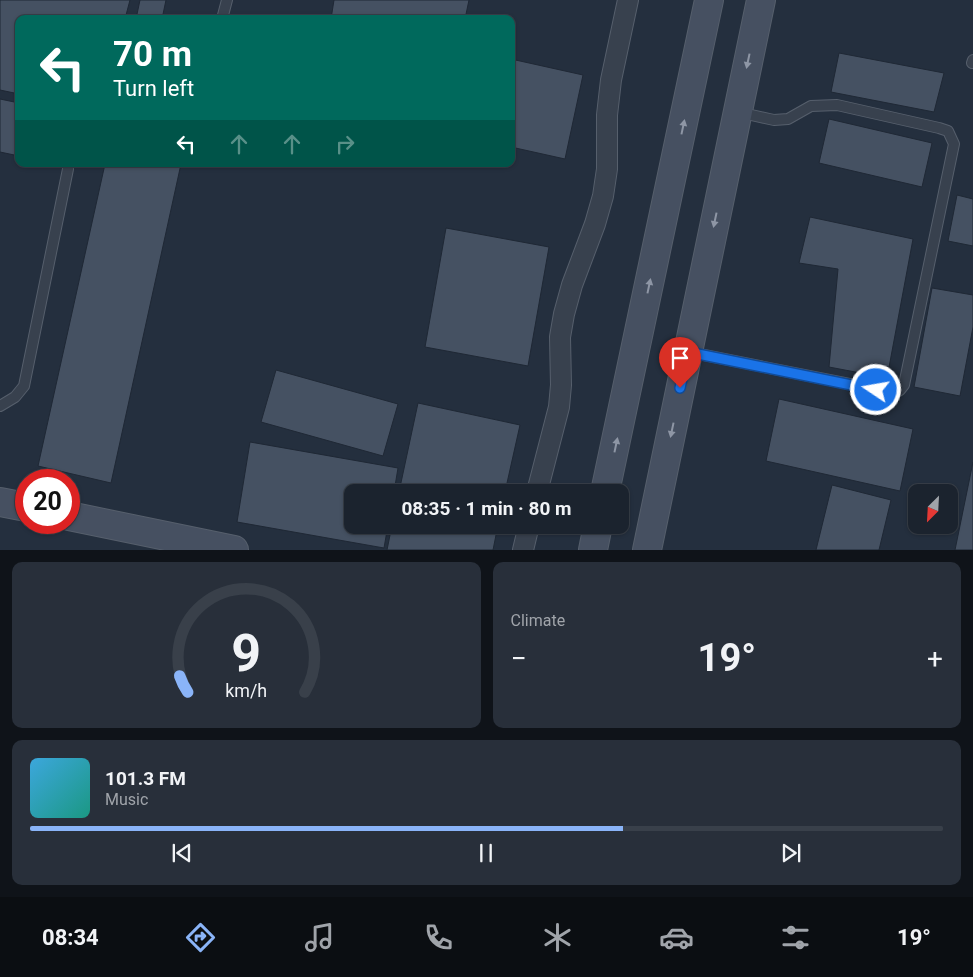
<!DOCTYPE html>
<meta charset="utf-8">
<style>
:root{--surface:#1b232e;--page:#282f3a;--text:#f1f3f6;--muted:#a0a4aa;--line:#39404a;--accent:#8ab4f8}
body{margin:0;font-family:Roboto,sans-serif;background:var(--page);color:var(--text);height:100vh;display:flex;flex-direction:column;font-size:19px;white-space:nowrap}
*{box-sizing:border-box;margin:0}
p{font-size:16px;color:var(--muted)}
.icon{flex:none;width:28px;height:28px;fill:none;stroke:currentColor;stroke-width:2;stroke-linecap:round;stroke-linejoin:round}
.map{position:relative;height:550px;overflow:hidden}
.side{display:flex;flex-direction:column;gap:12px;padding:12px;background:#0f1319;flex:1}
.side>*{flex:none}
.banner{position:absolute;left:15px;top:15px;width:500px;height:152px;border-radius:10px;box-shadow:0 1px 4px #0004,0 0 0 1px var(--line);background:#00695c;color:#fff;overflow:hidden}
.needle{width:32px;rotate:204deg}
.tools{position:absolute;left:908px;top:484px;display:grid;gap:10px}
.tools a{display:grid;place-items:center;width:50px;height:50px;border-radius:10px;background:var(--surface);box-shadow:0 1px 4px #0004,0 0 0 1px var(--line);font-size:25px}
.speed{position:absolute;left:15px;top:469px;display:flex;gap:10px;font-size:25px;font-weight:700;text-align:center}
.speed>*{display:grid;place-content:center;width:65px;height:65px;border-radius:50%;background:var(--surface);box-shadow:0 1px 4px #0004,0 0 0 1px var(--line);line-height:1}
.speed .limit{border:8px solid #d22;background:#fff;color:#111}
.pin{position:absolute;display:grid;place-items:center;width:42px;height:42px;color:#fff;margin:-51px -21px;border-radius:50% 50% 50% 0;rotate:-45deg;box-shadow:0 0 5px #0007}
.pin .icon{rotate:45deg}
.me{position:absolute;width:55px;margin:-28px;rotate:282deg;stroke-linejoin:round;filter:drop-shadow(0 0 4px #0008)}
.turn{display:flex;align-items:center;gap:18px;height:105px;padding:0 15px;font-size:22px}
.turn .icon{width:65px;height:65px;stroke-width:2.5}
.turn b{display:block;font-size:35px;line-height:42px}
.lanes{display:flex;align-items:center;height:48px;padding:0 15px;background:#0003;justify-content:center;gap:25px;direction:ltr}
.lanes .off{opacity:.35}
.big{font-size:38px;font-weight:700;line-height:1.1}
.side .widget{flex:1;display:flex;flex-direction:column;justify-content:center;gap:8px;min-width:0;padding:0 18px;border-radius:10px;background:var(--page)}
.side .dial{align-items:center;gap:0}
.dial svg{height:130px;overflow:visible;fill:none;stroke:var(--line);stroke-width:7;stroke-linecap:round;text-anchor:middle}
.dial text{fill:var(--text);stroke:none}
.song{display:flex;align-items:center;gap:15px}
.cover{width:60px;height:60px;border-radius:8px;background:linear-gradient(135deg,hsl(200 70% 55%),hsl(170 70% 35%))}
.played{height:5px;border-radius:2px;background:linear-gradient(90deg,var(--accent) 65%,var(--line) 65%)}
.keys{display:flex;justify-content:space-around;direction:ltr}
.heat{display:flex;justify-content:space-between;align-items:center;font-size:28px;direction:ltr}
.side .tiles{flex:1;display:grid;gap:12px;grid-template-columns:1fr 1fr}
.widget:last-child{grid-column:span 2}
.trip{position:absolute;left:344px;top:484px;width:285px;height:50px;border-radius:10px;background:var(--surface);box-shadow:0 1px 4px #0004,0 0 0 1px var(--line);font-weight:700;line-height:50px;text-align:center}
.tab-bar{display:flex;height:80px;justify-content:space-around;align-items:center;background:#0b0e12;color:var(--muted)}
.tab-bar .icon{width:35px;height:35px}
.tab-bar .active{color:var(--accent)}
.tab-bar b{font-size:22px;color:var(--text)}
.map>svg:first-child{display:block}
</style>
<div class="map">
<svg width="973" height="550" viewBox="0 0 973 550">
<rect width="100%" height="100%" fill="#242f3e"/>
<!-- building -->
<path fill="#455162" stroke="#1f2835" d="M 0,0 L 130,0 L 125,19 L 19,19 L 19,94 L 0,90 Z
M 140,0 L 166,0 L 162,19 L 136,19 Z
M 334,0 L 469,0 L 465,19 L 331,19 Z
M 839,53 L 944,73 L 934,112 L 831,92 Z
M 511,59 L 583,75 L 565,159 L 511,147 Z
M 0,99 L 19,103 L 19,156 L 0,152 Z
M 829,119 L 932,143 L 922,187 L 819,163 Z
M 105,164 L 181,164 L 111,483 L 38,466 Z
M 957,195 L 973,199 L 973,246 L 948,241 Z
M 810,217 L 913,239 L 887,378 L 829,367 L 838,269 L 799,263 Z
M 446,228 L 549,247 L 528,366 L 425,347 Z
M 932,288 L 973,295 L 973,327 L 960,396 L 914,387 Z
M 276,370 L 398,404 L 383,456 L 261,422 Z
M 779,399 L 913,429 L 900,491 L 766,461 Z
M 418,403 L 520,425 L 505,492 L 399,492 Z
M 250,442 L 398,468 L 394,492 L 352,492 L 352,525 L 388,525 L 384,548 L 237,522 Z
M 973,462 L 973,550 L 955,550 Z
M 832,485 L 891,500 L 879,550 L 816,550 Z
M 392,525 L 498,525 L 493,550 L 387,550 Z"/>
<g fill="none" stroke-linecap="round" stroke-linejoin="round">
<defs>
<path id="lane" d="M 222,19 L 227,0
M 972,63 L 973,60
M 689,352 L 895,393 L 900,390 L 904,385 L 954,144 L 948,131 L 939,128 L 837,105 L 811,106 L 788,119 L 774,120 L 738,112
M 0,406 L 15,397 L 24,386 L 68,169"/>
<path id="street" d="M 537,492 L 559,407 L 561,385 L 560,337 L 564,314 L 572,285 L 595,224 L 603,196 L 607,169 L 607,115 L 611,80 L 628,0
M 523,550 L 529,525"/>
<path id="secondary" d="M 605,492 L 709,0
M 0,502 L 26,507
M 69,516 L 234,550
M 593,550 L 598,525
M 647,550 L 761,0"/>
</defs>
<!-- lane casing -->
<use href="#lane" stroke="#565f6c" stroke-width="12"/>
<!-- street casing -->
<use href="#street" stroke="#565f6c" stroke-width="22"/>
<!-- secondary casing -->
<use href="#secondary" stroke="#565f6c" stroke-width="30"/>
<!-- lane -->
<use href="#lane" stroke="#38414e" stroke-width="10"/>
<!-- street -->
<use href="#street" stroke="#38414e" stroke-width="20"/>
<!-- secondary -->
<use href="#secondary" stroke="#465061" stroke-width="28"/>
</g>
<!-- one-way arrows -->
<defs><path id="oneway-solid" d="M-6-.8H1V-3.2L6.5 0L1 3.2V.8H-6Z" transform="scale(1.25)"/></defs>
<g fill="#8e96a5">
<use href="#oneway-solid" transform="translate(748 61) rotate(102)"/>
<use href="#oneway-solid" transform="translate(683 127) rotate(-78)"/>
<use href="#oneway-solid" transform="translate(715 220) rotate(102)"/>
<use href="#oneway-solid" transform="translate(649 286) rotate(-78)"/>
<use href="#oneway-solid" transform="translate(672 430) rotate(102)"/>
<use href="#oneway-solid" transform="translate(616 445) rotate(-78)"/>
</g>
<g fill="none" stroke-linecap="round" stroke-linejoin="round">
<defs>
<path id="route" d="M 680,388 L 688,352 L 876,390"/>
</defs>
<!-- route casing -->
<use href="#route" stroke="#114b97" stroke-width="12"/>
<!-- route -->
<use href="#route" stroke="#1a73e8" stroke-width="9"/>
</g>
</svg>
<div class="tools">
<a><svg class="needle" viewBox="-14 -14 28 28"><path d="M0-13l5 13h-10z" fill="#e53935"/><path d="M0 13l5-13h-10z" fill="#a0a4aa"/></svg></a>
</div>
<div class="speed"><div class="limit">20</div></div>
<div class="pin" style="left:680px;top:388px;background:#d93025"><svg class="icon" aria-label="arrive" viewBox="0 0 24 24"><path d="M6 21V4h12l-3 4 3 4H6"/></svg></div>
<svg class="me" style="left:876px;top:390px" viewBox="-20 -20 40 40"><circle r="17" fill="#1a73e8" stroke="#fff" stroke-width="3"/><path d="M0-11L8 9 0 5-8 9z" fill="#fff"/></svg>
<div class="trip">08:35 · 1 min · 80 m</div>
<div class="banner">
<div class="turn"><svg class="icon" aria-label="left" viewBox="0 0 24 24"><path d="M17 20v-9H6M10 6l-5 5 5 5"/></svg><div><b>70 m</b>Turn left</div></div>
<div class="lanes"><svg class="icon" aria-label="left" viewBox="0 0 24 24"><path d="M17 20v-9H6M10 6l-5 5 5 5"/></svg><svg class="icon off" aria-label="ahead" viewBox="0 0 24 24"><path d="M12 20V5M6 11l6-6 6 6"/></svg><svg class="icon off" aria-label="ahead" viewBox="0 0 24 24"><path d="M12 20V5M6 11l6-6 6 6"/></svg><svg class="icon off" aria-label="right" viewBox="0 0 24 24"><path d="M7 20v-9h11M14 6l5 5-5 5"/></svg></div>
</div>
</div>
<section class="side">
<div class="tiles">
<div class="widget dial"><svg viewBox="0 0 100 80">
<path d="M14 69A42 42 0 1 1 86 69"/>
<path d="M14 69A42 42 0 0 1 9 59" stroke="#8ab4f8"/>
<text x="50" y="56" font-size="32" font-weight="700">9</text>
<text x="50" y="72" font-size="11">km/h</text>
</svg></div>
<div class="widget"><p>Climate</p>
<div class="heat"><a>−</a><b class="big">19°</b><a>+</a></div>
</div>
<div class="widget">
<div class="song"><i class="cover"></i><div><b>101.3 FM</b><p>Music</p></div></div>
<div class="played"></div>
<div class="keys"><svg class="icon" aria-label="previous" viewBox="0 0 24 24"><path d="M18 5L8 12l10 7zM5 5v14"/></svg><svg class="icon" aria-label="pause" viewBox="0 0 24 24"><path d="M8 5v14M16 5v14"/></svg><svg class="icon" aria-label="next" viewBox="0 0 24 24"><path d="M6 5l10 7-10 7zM19 5v14"/></svg></div>
</div>
</div>
</section>
<nav class="tab-bar">
<b>08:34</b>
<svg class="icon active" aria-label="directions" viewBox="0 0 24 24"><path d="M12 3l9 9-9 9-9-9zM9 14v-3h6M13 9l2 2-2 2"/></svg>
<svg class="icon" aria-label="music" viewBox="0 0 24 24"><path d="M9 18V5l10-2v13"/><circle cx="6" cy="18" r="3"/><circle cx="16" cy="16" r="3"/></svg>
<svg class="icon" aria-label="phone" viewBox="0 0 24 24"><path d="M5 4h4l2 5-3 2q2 4 5 5l2-3 5 2v4C11 20 4 13 5 4z"/></svg>
<svg class="icon" aria-label="climate" viewBox="0 0 24 24"><path d="M12 3v18M4 7l16 10M4 17L20 7"/></svg>
<svg class="icon" aria-label="car" viewBox="0 0 24 24"><path d="M5 17H2v-5l4-1 3-4h7l3 4 3 1v5h-3M9 17h6M6 11h13"/><circle cx="7" cy="17" r="2"/><circle cx="17" cy="17" r="2"/></svg>
<svg class="icon" aria-label="filters" viewBox="0 0 24 24"><path d="M4 7h16M4 17h16"/><circle cx="9" cy="7" r="2"/><circle cx="15" cy="17" r="2"/></svg>
<b>19°</b>
</nav>
